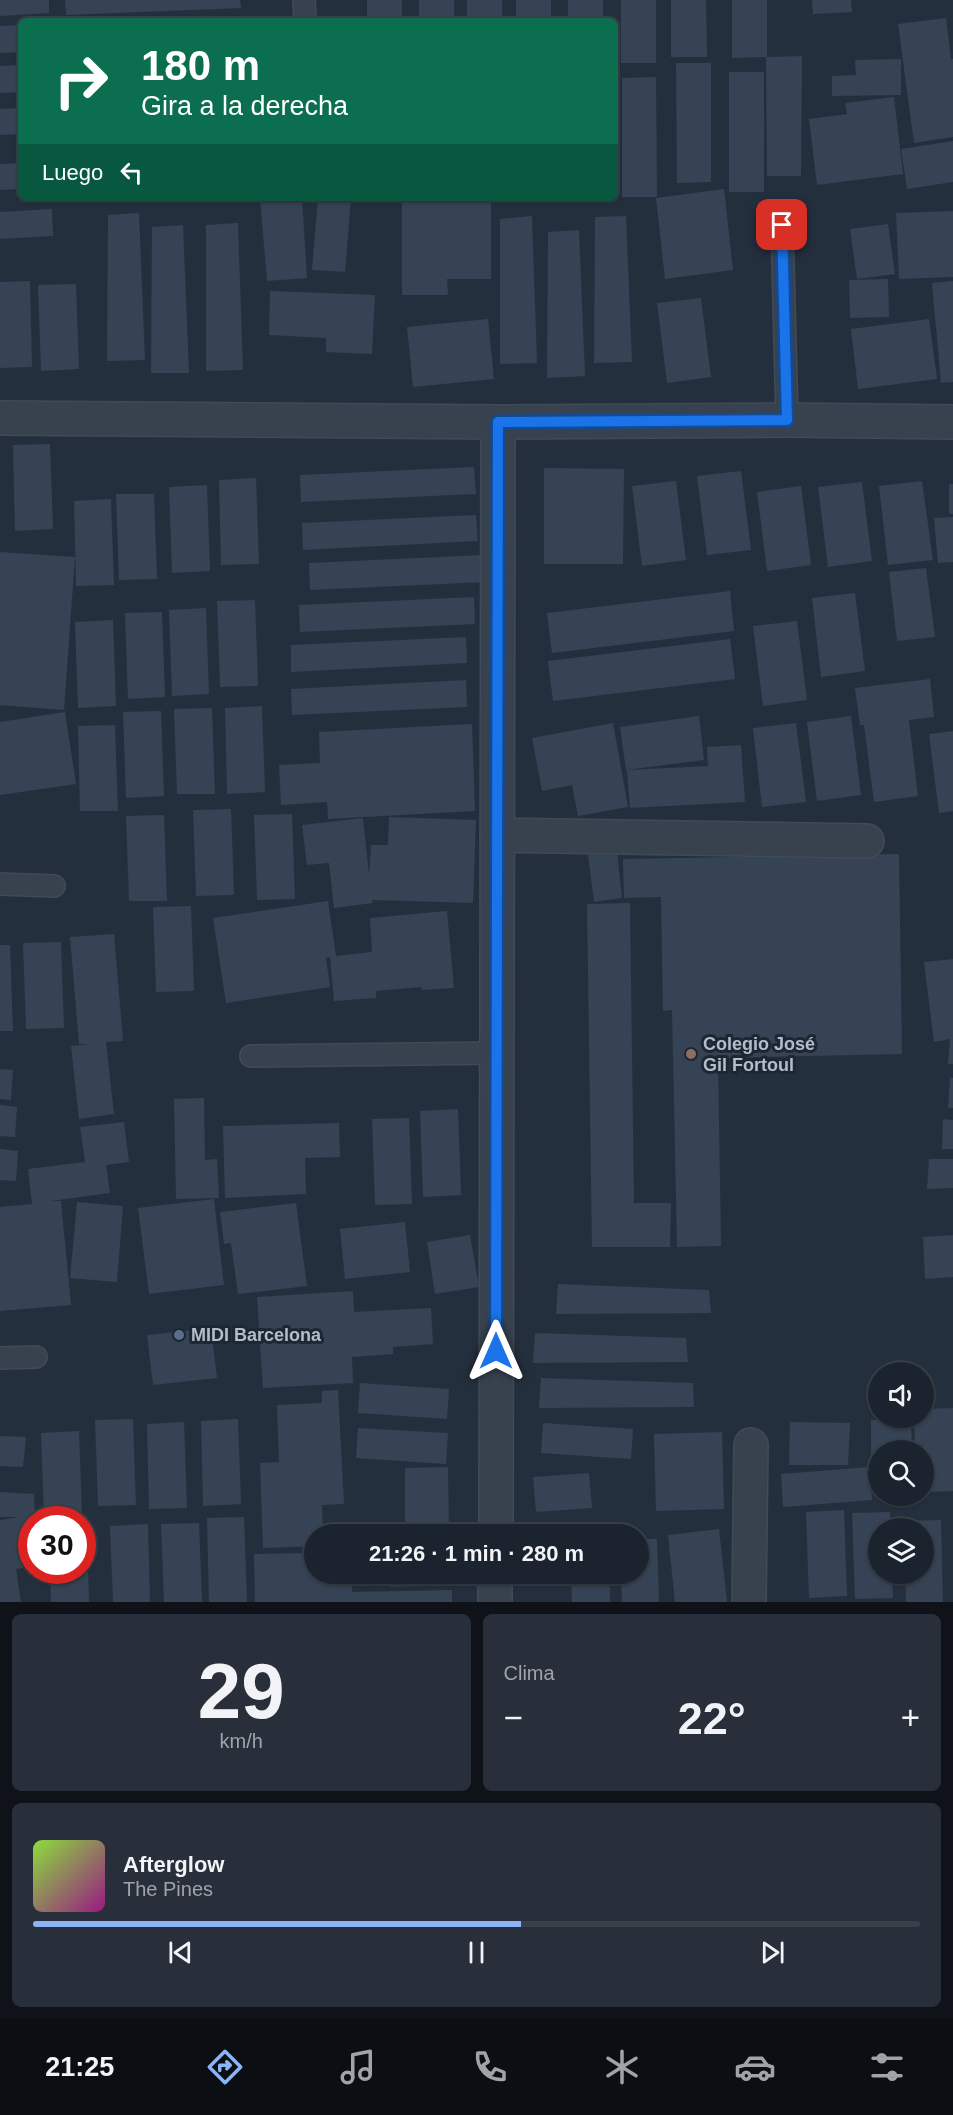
<!DOCTYPE html>
<html lang="es">
<meta charset="utf-8">
<style>
:root{--surface:#1b232e;--page:#282f3a;--text:#f1f3f6;--muted:#a0a4aa;--line:#39404a;--accent:#8ab4f8}
body{margin:0;font-family:Arial,sans-serif;background:var(--page);color:var(--text);height:100vh;display:flex;flex-direction:column;font-size:22px;white-space:nowrap}
*{box-sizing:border-box;margin:0}
p{font-size:20px;color:var(--muted)}
.icon{flex:none;width:33px;height:33px;fill:none;stroke:currentColor;stroke-width:2;stroke-linecap:round;stroke-linejoin:round}
.map{position:relative;height:1602px;overflow:hidden}
.side{display:flex;flex-direction:column;gap:12px;padding:12px;background:#0f1319;flex:1}
.side>*{flex:none}
.guide{position:absolute;left:18px;top:18px;width:600px;height:183px;border-radius:9px;box-shadow:0 2px 4px #0004,0 0 0 2px var(--line);background:#0b6e4f;color:#fff;overflow:hidden}
.fabs{position:absolute;left:868px;top:1362px;display:grid;gap:12px}
.fabs a{display:grid;place-items:center;width:66px;height:66px;border-radius:50%;background:var(--surface);box-shadow:0 2px 4px #0004,0 0 0 2px var(--line);font-size:30px}
.speed{position:absolute;left:18px;top:1506px;display:flex;gap:12px;font-size:30px;font-weight:700;text-align:center}
.speed>*{display:grid;place-content:center;width:78px;height:78px;border-radius:50%;background:var(--surface);box-shadow:0 2px 4px #0004,0 0 0 2px var(--line);line-height:1}
.speed .limit{border:9px solid #d22;background:#fff;color:#111}
.pin{position:absolute;display:grid;place-items:center;width:51px;height:51px;color:#fff;margin:-26px;border-radius:12px;box-shadow:0 3px 9px #0006}
.me{position:absolute;width:66px;margin:-33px;rotate:0deg;stroke-linejoin:round;filter:drop-shadow(0 0 4px #0008)}
.turn{display:flex;align-items:center;gap:21px;height:126px;padding:0 24px;font-size:27px}
.turn .icon{width:78px;height:78px;stroke-width:2.5}
.turn b{display:block;font-size:42px;line-height:51px}
.then{display:flex;align-items:center;height:57px;padding:0 24px;background:#0003;gap:12px;font-size:22px}
.big{font-size:45px;font-weight:600;line-height:1.1}
.side .widget{flex:1;display:flex;flex-direction:column;justify-content:center;gap:9px;min-width:0;padding:0 21px;border-radius:9px;background:var(--page)}
.side .dial{align-items:center;gap:0}
.dial b{font-size:78px;line-height:1}
.song{display:flex;align-items:center;gap:18px}
.cover{width:72px;height:72px;border-radius:9px;background:linear-gradient(135deg,hsl(90 70% 55%),hsl(310 70% 35%))}
.played{height:6px;border-radius:3px;background:linear-gradient(90deg,var(--accent) 55%,var(--line) 55%)}
.keys{display:flex;justify-content:space-around;direction:ltr}
.heat{display:flex;justify-content:space-between;align-items:center;font-size:33px;direction:ltr}
.side .tiles{flex:1;display:grid;gap:12px;grid-template-columns:1fr 1fr}
.widget:last-child{grid-column:span 2}
.trip{position:absolute;left:304px;top:1524px;width:345px;height:60px;border-radius:30px;background:var(--surface);box-shadow:0 2px 4px #0004,0 0 0 2px var(--line);font-weight:600;line-height:60px;text-align:center}
.menu{display:flex;height:96px;justify-content:space-around;align-items:center;background:#0b0e12;color:var(--muted)}
.menu .icon{width:42px;height:42px}
.menu .on{color:var(--accent)}
.menu b{font-size:27px;color:var(--text)}
.map>svg:first-child{display:block}
</style>
<div class="map">
<svg width="953" height="1602" viewBox="0 0 953 1602">
<rect width="100%" height="100%" fill="#242f3e"/>
<!-- building -->
<path fill="#364354" d="M 0,0 L 49,0 L 49,13 L 0,16 Z
M 65,0 L 240,0 L 241,8 L 66,15 Z
M 367,0 L 402,0 L 402,21 L 367,21 Z
M 419,0 L 454,0 L 454,21 L 419,21 Z
M 467,0 L 502,0 L 502,21 L 467,21 Z
M 516,0 L 551,0 L 551,21 L 516,21 Z
M 568,0 L 603,0 L 603,21 L 568,21 Z
M 621,0 L 656,0 L 656,63 L 621,63 Z
M 671,0 L 706,0 L 707,57 L 671,57 Z
M 732,0 L 767,0 L 767,57 L 802,56 L 801,176 L 767,176 L 766,57 L 732,58 Z
M 812,0 L 851,0 L 852,12 L 813,14 Z
M 946,18 L 951,59 L 953,59 L 953,137 L 914,143 L 898,24 Z
M 21,25 L 21,52 L 0,53 L 0,26 Z
M 901,59 L 901,95 L 832,96 L 832,76 L 856,75 L 855,60 Z
M 676,63 L 711,63 L 711,182 L 677,183 Z
M 21,65 L 21,92 L 0,93 L 0,66 Z
M 729,72 L 764,72 L 764,192 L 729,192 Z
M 656,77 L 657,197 L 622,197 L 622,78 Z
M 894,97 L 903,174 L 817,185 L 809,119 L 847,114 L 845,103 Z
M 21,108 L 21,134 L 0,135 L 0,109 Z
M 953,141 L 953,182 L 907,189 L 901,149 Z
M 21,163 L 21,189 L 0,190 L 0,164 Z
M 724,189 L 733,270 L 665,279 L 656,198 Z
M 260,198 L 302,198 L 307,278 L 267,281 Z
M 318,198 L 351,198 L 345,272 L 312,270 Z
M 402,198 L 491,198 L 491,279 L 447,279 L 448,295 L 402,295 Z
M 52,209 L 53,236 L 0,239 L 0,212 Z
M 953,211 L 953,277 L 899,279 L 896,213 Z
M 139,213 L 145,360 L 107,361 L 108,215 Z
M 532,216 L 537,363 L 500,364 L 500,219 Z
M 626,216 L 632,362 L 594,363 L 595,217 Z
M 238,223 L 243,370 L 206,371 L 206,225 Z
M 888,224 L 895,274 L 857,279 L 850,229 Z
M 183,225 L 189,373 L 151,373 L 152,227 Z
M 579,230 L 585,376 L 547,378 L 548,232 Z
M 888,279 L 889,317 L 850,318 L 849,280 Z
M 30,281 L 32,367 L 0,368 L 0,282 Z
M 953,281 L 953,382 L 941,383 L 932,283 Z
M 76,284 L 79,369 L 41,371 L 38,285 Z
M 270,291 L 375,295 L 372,354 L 326,352 L 326,338 L 269,335 Z
M 701,298 L 711,377 L 667,383 L 657,303 Z
M 488,319 L 494,379 L 413,387 L 407,327 Z
M 929,319 L 937,379 L 858,389 L 851,329 Z
M 50,444 L 53,529 L 15,531 L 13,445 Z
M 474,467 L 476,494 L 301,502 L 300,475 Z
M 544,468 L 624,469 L 623,564 L 544,564 Z
M 741,471 L 751,550 L 707,555 L 697,476 Z
M 256,478 L 259,564 L 221,565 L 219,480 Z
M 676,481 L 686,560 L 642,566 L 632,486 Z
M 922,481 L 933,560 L 888,565 L 879,486 Z
M 862,482 L 872,561 L 828,567 L 818,487 Z
M 949,484 L 953,484 L 953,514 L 949,514 Z
M 207,485 L 210,571 L 172,573 L 169,487 Z
M 801,486 L 811,565 L 767,571 L 757,492 Z
M 116,494 L 154,494 L 157,579 L 119,580 Z
M 111,499 L 114,585 L 76,586 L 74,501 Z
M 476,515 L 478,541 L 303,550 L 302,523 Z
M 953,517 L 953,562 L 938,563 L 934,518 Z
M 0,552 L 75,557 L 64,710 L 0,705 Z
M 483,555 L 485,582 L 310,590 L 309,563 Z
M 926,568 L 935,637 L 897,641 L 889,572 Z
M 730,591 L 734,631 L 552,653 L 547,613 Z
M 855,593 L 865,671 L 821,677 L 812,598 Z
M 474,597 L 475,624 L 300,632 L 299,605 Z
M 255,600 L 258,686 L 220,687 L 217,601 Z
M 206,608 L 209,694 L 172,696 L 169,610 Z
M 162,612 L 165,697 L 128,699 L 125,613 Z
M 113,620 L 116,706 L 78,708 L 75,622 Z
M 797,621 L 807,700 L 763,706 L 753,626 Z
M 466,637 L 467,663 L 291,672 L 291,645 Z
M 730,639 L 735,679 L 553,701 L 548,661 Z
M 930,679 L 934,717 L 909,720 L 918,796 L 874,802 L 864,725 L 860,725 L 855,688 Z
M 466,680 L 467,707 L 292,715 L 291,689 Z
M 262,706 L 265,792 L 227,794 L 225,708 Z
M 212,708 L 215,794 L 177,794 L 174,709 Z
M 161,711 L 164,796 L 126,798 L 123,712 Z
M 65,712 L 76,784 L 0,795 L 0,722 Z
M 699,716 L 704,760 L 626,770 L 620,727 Z
M 851,716 L 861,795 L 817,801 L 807,722 Z
M 613,723 L 628,807 L 578,816 L 572,785 L 542,791 L 532,738 Z
M 796,723 L 806,802 L 762,807 L 753,728 Z
M 472,724 L 475,811 L 328,819 L 327,802 L 281,805 L 279,765 L 320,763 L 319,732 Z
M 115,725 L 118,811 L 80,811 L 78,726 Z
M 953,731 L 953,811 L 939,813 L 929,734 Z
M 741,745 L 745,802 L 630,808 L 627,770 L 708,766 L 707,747 Z
M 231,809 L 234,895 L 196,896 L 193,810 Z
M 292,814 L 295,899 L 257,900 L 254,815 Z
M 164,815 L 167,901 L 129,901 L 126,816 Z
M 389,817 L 476,820 L 473,903 L 372,900 L 373,903 L 334,908 L 329,863 L 307,865 L 302,825 L 363,818 L 369,875 L 371,845 L 388,845 Z
M 617,852 L 622,898 L 594,902 L 588,855 Z
M 899,854 L 902,1054 L 718,1058 L 721,1246 L 677,1247 L 672,1010 L 663,1011 L 661,897 L 624,898 L 623,859 Z
M 328,901 L 336,956 L 372,952 L 370,918 L 447,911 L 454,988 L 422,990 L 421,987 L 376,991 L 376,998 L 334,1001 L 330,957 L 326,958 L 330,987 L 226,1003 L 213,918 Z
M 630,903 L 634,1203 L 671,1203 L 670,1247 L 592,1247 L 587,904 Z
M 191,906 L 194,991 L 156,992 L 153,907 Z
M 114,934 L 123,1041 L 106,1042 L 114,1114 L 79,1119 L 71,1046 L 93,1044 L 79,1044 L 70,937 Z
M 61,942 L 64,1028 L 26,1029 L 23,943 Z
M 0,945 L 10,945 L 13,1031 L 0,1031 Z
M 953,959 L 953,1064 L 948,1064 L 950,1039 L 934,1042 L 924,962 Z
M 0,1069 L 13,1070 L 11,1100 L 0,1099 Z
M 950,1078 L 953,1078 L 953,1108 L 948,1108 Z
M 204,1098 L 205,1160 L 217,1159 L 219,1198 L 176,1199 L 174,1099 Z
M 0,1105 L 17,1107 L 15,1137 L 0,1136 Z
M 458,1109 L 461,1195 L 423,1197 L 420,1111 Z
M 409,1118 L 412,1204 L 375,1205 L 372,1119 Z
M 943,1119 L 953,1120 L 953,1149 L 942,1149 Z
M 124,1122 L 129,1162 L 106,1165 L 110,1193 L 51,1201 L 61,1201 L 71,1305 L 0,1311 L 0,1207 L 32,1204 L 28,1169 L 85,1162 L 80,1127 Z
M 339,1123 L 340,1157 L 305,1158 L 306,1194 L 225,1198 L 223,1126 Z
M 0,1149 L 18,1151 L 16,1181 L 0,1180 Z
M 929,1159 L 953,1159 L 953,1188 L 927,1189 Z
M 214,1199 L 224,1285 L 149,1294 L 138,1208 Z
M 77,1202 L 123,1206 L 117,1282 L 70,1278 Z
M 296,1203 L 307,1286 L 238,1294 L 231,1243 L 224,1244 L 220,1212 Z
M 405,1222 L 410,1272 L 345,1279 L 340,1229 Z
M 470,1235 L 479,1287 L 435,1294 L 427,1242 Z
M 953,1235 L 953,1277 L 925,1279 L 923,1237 Z
M 558,1284 L 709,1290 L 711,1313 L 556,1314 Z
M 353,1291 L 354,1312 L 431,1308 L 433,1344 L 393,1347 L 393,1354 L 352,1357 L 353,1383 L 263,1388 L 257,1297 Z
M 211,1328 L 217,1378 L 153,1385 L 147,1335 Z
M 535,1333 L 686,1338 L 688,1362 L 533,1363 Z
M 541,1378 L 693,1383 L 694,1407 L 539,1408 Z
M 360,1383 L 449,1389 L 447,1419 L 358,1413 Z
M 338,1390 L 344,1504 L 322,1505 L 323,1534 L 315,1534 L 315,1546 L 263,1548 L 260,1463 L 279,1462 L 277,1405 L 322,1403 L 322,1391 Z
M 953,1408 L 953,1491 L 925,1492 L 923,1445 L 915,1446 L 914,1418 L 924,1418 L 924,1409 Z
M 133,1419 L 136,1505 L 98,1506 L 95,1420 Z
M 238,1419 L 241,1504 L 203,1506 L 201,1421 Z
M 911,1419 L 912,1450 L 879,1450 L 879,1456 L 871,1456 L 871,1420 Z
M 184,1422 L 187,1508 L 149,1509 L 147,1424 Z
M 790,1422 L 850,1423 L 848,1465 L 789,1465 Z
M 543,1423 L 633,1429 L 631,1459 L 541,1453 Z
M 358,1428 L 448,1433 L 446,1464 L 356,1458 Z
M 79,1431 L 82,1517 L 44,1519 L 41,1433 Z
M 722,1432 L 724,1509 L 656,1511 L 654,1434 Z
M 0,1436 L 26,1437 L 23,1467 L 0,1466 Z
M 448,1467 L 449,1534 L 405,1534 L 405,1468 Z
M 870,1467 L 872,1500 L 783,1507 L 781,1474 Z
M 589,1473 L 592,1508 L 536,1512 L 533,1477 Z
M 0,1492 L 34,1494 L 35,1517 L 35,1520 L 32,1520 L 32,1567 L 16,1569 L 21,1602 L 0,1602 L 0,1520 L 19,1517 L 0,1517 Z
M 881,1496 L 913,1496 L 913,1502 L 882,1503 Z
M 844,1510 L 847,1596 L 809,1598 L 806,1512 Z
M 890,1512 L 890,1528 L 879,1528 L 879,1574 L 892,1574 L 893,1598 L 855,1599 L 852,1513 Z
M 244,1517 L 247,1602 L 209,1602 L 207,1518 Z
M 941,1520 L 943,1602 L 906,1602 L 905,1574 L 924,1574 L 924,1528 L 903,1528 L 903,1521 Z
M 199,1523 L 202,1602 L 164,1602 L 161,1524 Z
M 148,1524 L 150,1602 L 113,1602 L 110,1526 Z
M 719,1529 L 727,1602 L 675,1602 L 668,1535 Z
M 82,1535 L 87,1535 L 89,1602 L 51,1602 L 50,1570 L 82,1570 Z
M 639,1539 L 657,1539 L 659,1602 L 622,1602 L 621,1574 L 639,1574 Z
M 315,1553 L 315,1574 L 352,1574 L 352,1592 L 452,1590 L 452,1602 L 255,1602 L 254,1554 Z
M 390,1574 L 427,1574 L 427,1586 L 390,1587 Z
M 571,1574 L 609,1574 L 610,1602 L 572,1602 Z"/>
<g fill="none" stroke-linecap="round" stroke-linejoin="round">
<defs>
<path id="service" d="M 304,0 L 305,21
M 782,225 L 787,420
M 0,884 L 54,886
M 251,1056 L 497,1053
M 0,1358 L 36,1357"/>
<path id="minor" d="M 0,418 L 498,422 L 787,420 L 953,422
M 497,835 L 867,841
M 496,1534 L 498,422
M 495,1602 L 495,1574
M 749,1602 L 751,1445"/>
</defs>
<!-- service casing -->
<use href="#service" stroke="#414a57" stroke-width="24"/>
<!-- minor casing -->
<use href="#minor" stroke="#414a57" stroke-width="36"/>
<!-- service -->
<use href="#service" stroke="#38414e" stroke-width="21"/>
<!-- minor -->
<use href="#minor" stroke="#38414e" stroke-width="33"/>
</g>
<g fill="none" stroke-linecap="round" stroke-linejoin="round">
<defs>
<path id="route" d="M 496,1351 L 498,422 L 787,420 L 782,225"/>
</defs>
<!-- route casing -->
<use href="#route" stroke="#114b97" stroke-width="15"/>
<!-- route -->
<use href="#route" stroke="#1a73e8" stroke-width="10"/>
</g>
<!-- markers -->
<circle fill="#8d6e63" stroke="#1d2633" stroke-width="2" cx="691" cy="1054" r="6"/>
<circle fill="#5c6f8a" stroke="#1d2633" stroke-width="2" cx="179" cy="1335" r="6"/>
<g text-anchor="middle" stroke-width="6" stroke-linejoin="round" paint-order="stroke">
<!-- poi labels -->
<g font-size="18" font-weight="bold" fill="#b4bcc9" stroke="#1d2633" text-anchor="start">
<text x="703" y="1050">Colegio José<tspan x="703" dy="21">Gil Fortoul</tspan></text>
<text x="191" y="1341">MIDI Barcelona</text>
</g>
</g>
</svg>
<div class="fabs">
<a><svg class="icon" aria-label="sound" viewBox="0 0 24 24"><path d="M4 9h4l5-4v14l-5-4H4zM17 9q2 3 0 6"/></svg></a>
<a><svg class="icon" aria-label="search" viewBox="0 0 24 24"><circle cx="10" cy="10" r="6"/><path d="M15 15l6 6"/></svg></a>
<a><svg class="icon" aria-label="layers" viewBox="0 0 24 24"><path d="M12 4l9 5-9 5-9-5zM3 14l9 5 9-5"/></svg></a>
</div>
<div class="speed"><div class="limit">30</div></div>
<div class="pin" style="left:782px;top:225px;background:#d93025"><svg class="icon" aria-label="arrive" viewBox="0 0 24 24"><path d="M6 21V4h12l-3 4 3 4H6"/></svg></div>
<svg class="me" style="left:496px;top:1351px" viewBox="-20 -20 40 40"><path d="M0-17L14 15 0 8-14 15z" fill="#1a73e8" stroke="#fff" stroke-width="4"/></svg>
<div class="trip">21:26 · 1 min · 280 m</div>
<div class="guide">
<div class="turn"><svg class="icon" aria-label="right" viewBox="0 0 24 24"><path d="M7 20v-9h11M14 6l5 5-5 5"/></svg><div><b>180 m</b>Gira a la derecha</div></div>
<div class="then">Luego<svg class="icon" aria-label="left" viewBox="0 0 24 24"><path d="M17 20v-9H6M10 6l-5 5 5 5"/></svg></div>
</div>
</div>
<section class="side">
<div class="tiles">
<div class="widget dial"><b>29</b><p>km/h</p></div>
<div class="widget"><p>Clima</p>
<div class="heat"><a>−</a><b class="big">22°</b><a>+</a></div>
</div>
<div class="widget">
<div class="song"><i class="cover"></i><div><b>Afterglow</b><p>The Pines</p></div></div>
<div class="played"></div>
<div class="keys"><svg class="icon" aria-label="previous" viewBox="0 0 24 24"><path d="M18 5L8 12l10 7zM5 5v14"/></svg><svg class="icon" aria-label="pause" viewBox="0 0 24 24"><path d="M8 5v14M16 5v14"/></svg><svg class="icon" aria-label="next" viewBox="0 0 24 24"><path d="M6 5l10 7-10 7zM19 5v14"/></svg></div>
</div>
</div>
</section>
<nav class="menu">
<b>21:25</b>
<svg class="icon on" aria-label="directions" viewBox="0 0 24 24"><path d="M12 3l9 9-9 9-9-9zM9 14v-3h6M13 9l2 2-2 2"/></svg>
<svg class="icon" aria-label="music" viewBox="0 0 24 24"><path d="M9 18V5l10-2v13"/><circle cx="6" cy="18" r="3"/><circle cx="16" cy="16" r="3"/></svg>
<svg class="icon" aria-label="phone" viewBox="0 0 24 24"><path d="M5 4h4l2 5-3 2q2 4 5 5l2-3 5 2v4C11 20 4 13 5 4z"/></svg>
<svg class="icon" aria-label="climate" viewBox="0 0 24 24"><path d="M12 3v18M4 7l16 10M4 17L20 7"/></svg>
<svg class="icon" aria-label="car" viewBox="0 0 24 24"><path d="M5 17H2v-5l4-1 3-4h7l3 4 3 1v5h-3M9 17h6M6 11h13"/><circle cx="7" cy="17" r="2"/><circle cx="17" cy="17" r="2"/></svg>
<svg class="icon" aria-label="filters" viewBox="0 0 24 24"><path d="M4 7h16M4 17h16"/><circle cx="9" cy="7" r="2"/><circle cx="15" cy="17" r="2"/></svg>
</nav>
